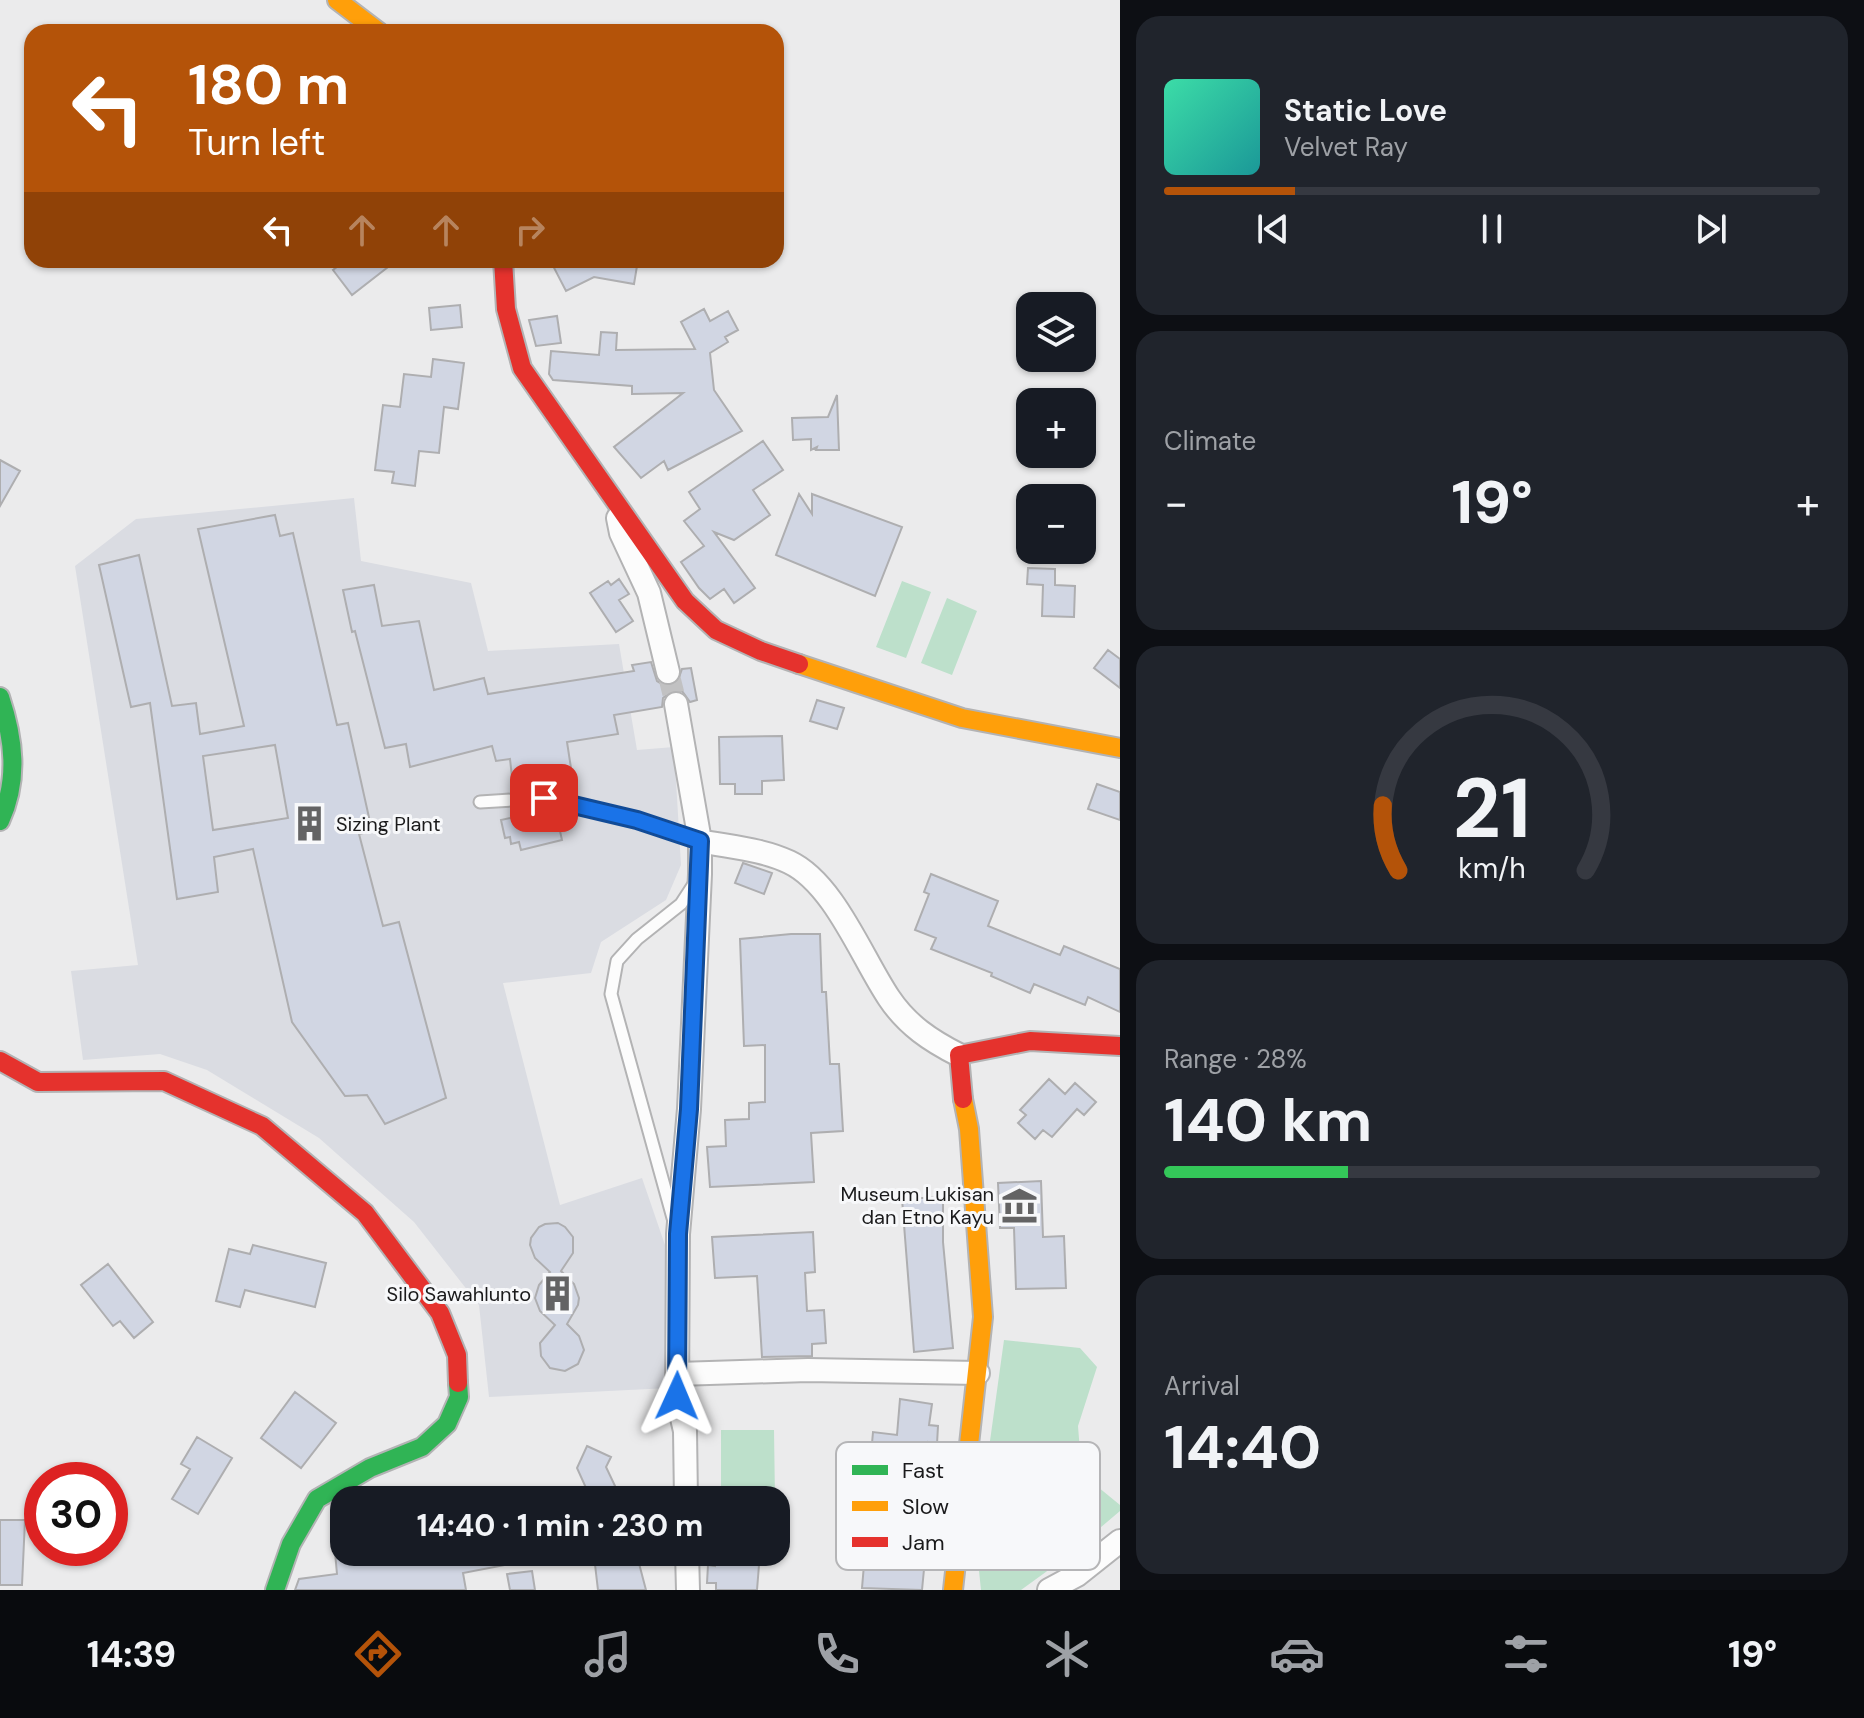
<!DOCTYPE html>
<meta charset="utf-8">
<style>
:root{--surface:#171b24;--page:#20242c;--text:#f1f3f6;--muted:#9ea1a6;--line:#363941;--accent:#b45309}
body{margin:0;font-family:"DM Sans",sans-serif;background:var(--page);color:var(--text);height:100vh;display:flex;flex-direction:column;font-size:30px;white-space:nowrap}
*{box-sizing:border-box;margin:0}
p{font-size:26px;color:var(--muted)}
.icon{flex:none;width:44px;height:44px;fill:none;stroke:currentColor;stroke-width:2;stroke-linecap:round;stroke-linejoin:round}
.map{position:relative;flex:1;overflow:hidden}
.panel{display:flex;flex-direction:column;gap:16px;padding:16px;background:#0d0f14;width:744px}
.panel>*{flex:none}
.top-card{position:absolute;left:24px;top:24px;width:760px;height:244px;border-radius:24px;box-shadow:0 2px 6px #0004;background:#b45309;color:#fff;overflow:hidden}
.controls{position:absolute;left:1016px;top:292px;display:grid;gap:16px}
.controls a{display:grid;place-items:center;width:80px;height:80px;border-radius:16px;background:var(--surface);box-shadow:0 2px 6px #0004;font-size:40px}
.speed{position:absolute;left:24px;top:1462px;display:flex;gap:16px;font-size:40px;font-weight:700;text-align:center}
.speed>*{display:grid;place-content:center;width:104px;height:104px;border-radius:50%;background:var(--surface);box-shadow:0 2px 6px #0004;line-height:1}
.speed .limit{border:12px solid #d22;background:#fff;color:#111}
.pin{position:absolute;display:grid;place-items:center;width:68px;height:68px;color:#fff;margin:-34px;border-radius:16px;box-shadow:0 4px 12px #0006}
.me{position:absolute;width:88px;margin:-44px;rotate:1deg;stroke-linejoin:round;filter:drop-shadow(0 0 6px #0008)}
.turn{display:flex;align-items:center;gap:28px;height:168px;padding:0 32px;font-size:36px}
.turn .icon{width:104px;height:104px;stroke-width:2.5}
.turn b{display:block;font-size:56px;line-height:68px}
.lanes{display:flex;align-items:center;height:76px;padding:0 32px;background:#0003;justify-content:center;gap:40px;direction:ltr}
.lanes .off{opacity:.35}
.big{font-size:60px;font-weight:700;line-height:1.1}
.panel .widget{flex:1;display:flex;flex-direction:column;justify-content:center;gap:12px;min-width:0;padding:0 28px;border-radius:24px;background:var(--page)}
.panel .dial{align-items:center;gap:0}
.dial svg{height:208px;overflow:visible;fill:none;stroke:var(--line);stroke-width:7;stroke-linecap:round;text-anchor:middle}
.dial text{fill:var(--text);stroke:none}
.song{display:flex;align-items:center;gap:24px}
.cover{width:96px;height:96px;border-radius:12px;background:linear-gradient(135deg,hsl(160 70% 55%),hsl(180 70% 35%))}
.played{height:8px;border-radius:4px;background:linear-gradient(90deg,var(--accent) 20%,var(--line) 20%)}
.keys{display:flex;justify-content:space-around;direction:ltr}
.heat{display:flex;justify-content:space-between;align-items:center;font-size:44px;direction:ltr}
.charge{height:12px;border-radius:6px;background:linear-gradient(90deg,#34c759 28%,var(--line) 0)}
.trip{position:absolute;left:330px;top:1486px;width:460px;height:80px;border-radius:24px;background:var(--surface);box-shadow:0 2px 6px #0004;font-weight:700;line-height:80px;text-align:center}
.dock{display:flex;height:128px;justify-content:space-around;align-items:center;background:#090b0e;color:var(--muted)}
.dock .icon{width:56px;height:56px}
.dock .current{color:var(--accent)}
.dock b{font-size:36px;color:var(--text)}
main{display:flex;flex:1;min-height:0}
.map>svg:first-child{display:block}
</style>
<main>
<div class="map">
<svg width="1120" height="1590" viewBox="0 0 1120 1590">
<rect width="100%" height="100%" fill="#ebebec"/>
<!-- built -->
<path fill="#dadce2" d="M 354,498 L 361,561 L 471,583 L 488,651 L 619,644 L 637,750 L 674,747 L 681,865 L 666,900 L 601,942 L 591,973 L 503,983 L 560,1205 L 642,1178 L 666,1248 L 669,1388 L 489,1397 L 479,1305 L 414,1222 L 319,1138 L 207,1070 L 160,1054 L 83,1060 L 71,971 L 138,965 L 75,566 L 136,519 Z"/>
<!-- green -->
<path fill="#bde0cb" d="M 902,581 L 931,592 L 906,658 L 876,647 Z
M 947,598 L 977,611 L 952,675 L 921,663 Z
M 1004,1340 L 1080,1348 L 1097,1367 L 1078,1426 L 1081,1464 L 1098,1487 L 1120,1505 L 1120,1511 L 1061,1561 L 1021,1590 L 981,1590 L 976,1542 Z
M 721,1430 L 774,1430 L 775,1500 L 721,1500 Z"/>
<!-- building -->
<path fill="#d1d6e3" stroke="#aeaeb0" stroke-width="2" fill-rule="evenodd" d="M 346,260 L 397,260 L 352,295 L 333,270 Z
M 550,260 L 638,260 L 634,284 L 594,277 L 566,291 Z
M 460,305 L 462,327 L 431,330 L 429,308 Z
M 704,309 L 710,321 L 728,311 L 738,330 L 725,337 L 728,342 L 710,353 L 714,390 L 742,431 L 668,470 L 664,461 L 641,478 L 614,447 L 683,393 L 632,394 L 632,386 L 553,380 L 549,374 L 551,351 L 599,355 L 601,332 L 617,333 L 616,350 L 695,349 L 681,322 Z
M 557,316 L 561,343 L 536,346 L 529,320 Z
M 433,359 L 464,363 L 458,409 L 444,407 L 439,453 L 419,451 L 415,486 L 392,483 L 394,472 L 375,470 L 383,405 L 400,407 L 404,374 L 431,377 Z
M 837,395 L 839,450 L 816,450 L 817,447 L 811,450 L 811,439 L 793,440 L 792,418 L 828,417 Z
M 763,441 L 783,470 L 753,490 L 770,515 L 734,540 L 714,532 L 755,588 L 734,603 L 724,589 L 710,599 L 699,588 L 681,562 L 704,546 L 684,521 L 700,509 L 689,492 Z
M 0,460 L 20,471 L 0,506 Z
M 799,494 L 812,514 L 812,494 L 902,527 L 875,596 L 776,555 Z
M 275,515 L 280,536 L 293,533 L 337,725 L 348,723 L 372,831 L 359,834 L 383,926 L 399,922 L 446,1098 L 385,1124 L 367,1095 L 345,1096 L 292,1022 L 253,849 L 214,857 L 218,892 L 177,899 L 150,703 L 131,707 L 99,565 L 139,555 L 172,706 L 196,703 L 200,734 L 244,726 L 198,529 ZM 275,745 L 288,818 L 213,830 L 203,756 Z
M 1028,568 L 1055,569 L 1055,585 L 1075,586 L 1074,617 L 1042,616 L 1043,585 L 1027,584 Z
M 619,579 L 629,594 L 619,600 L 633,621 L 616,632 L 590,593 L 608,581 L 611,585 Z
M 374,585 L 382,626 L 419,621 L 434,690 L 484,678 L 488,694 L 634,671 L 632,665 L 651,662 L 657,681 L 665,686 L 677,683 L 682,669 L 691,668 L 697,700 L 690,702 L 682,691 L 673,690 L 663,698 L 662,707 L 614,715 L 618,734 L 567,742 L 571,768 L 512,777 L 510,759 L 496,761 L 492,746 L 410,767 L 406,744 L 385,748 L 355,631 L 352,632 L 343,590 Z
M 1108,650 L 1120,659 L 1120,688 L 1094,668 Z
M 817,700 L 844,708 L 837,729 L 810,721 Z
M 782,736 L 784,780 L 762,781 L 762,794 L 735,794 L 735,784 L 720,784 L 719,737 Z
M 1097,784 L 1120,792 L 1120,820 L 1088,809 Z
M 552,809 L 555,809 L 562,840 L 521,850 L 519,842 L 511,844 L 510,837 L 505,838 L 501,820 Z
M 743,863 L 772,873 L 764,894 L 735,883 Z
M 931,874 L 998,901 L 988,926 L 1060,955 L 1064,946 L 1120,969 L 1120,1012 L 1088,997 L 1085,1005 L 1034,984 L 1030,993 L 991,976 L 992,973 L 931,949 L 936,938 L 915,930 L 929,894 L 924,892 Z
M 791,934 L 820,934 L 822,992 L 826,992 L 830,1064 L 839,1064 L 843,1131 L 811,1133 L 814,1182 L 710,1187 L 707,1147 L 726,1146 L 725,1120 L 749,1119 L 749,1103 L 765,1102 L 765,1045 L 744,1046 L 740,939 Z
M 1049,1079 L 1065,1094 L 1075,1083 L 1096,1102 L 1084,1115 L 1077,1109 L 1052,1137 L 1043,1130 L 1035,1139 L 1018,1123 L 1026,1115 L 1020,1110 Z
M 1041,1181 L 1043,1237 L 1064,1236 L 1066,1288 L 1016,1289 L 1014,1228 L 1000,1228 L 998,1183 Z
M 943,1197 L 943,1242 L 953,1348 L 914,1352 L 902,1199 Z
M 558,1223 L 565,1227 L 573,1237 L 573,1253 L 561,1271 L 574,1284 L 579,1298 L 578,1305 L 567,1324 L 579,1336 L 584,1350 L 578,1364 L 565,1371 L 550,1368 L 541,1356 L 540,1343 L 555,1325 L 540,1311 L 535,1298 L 539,1285 L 550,1272 L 535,1258 L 530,1245 L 531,1238 L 539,1227 L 545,1224 Z
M 813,1232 L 815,1272 L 805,1273 L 807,1311 L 824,1310 L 826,1343 L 812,1344 L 812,1356 L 762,1357 L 757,1276 L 715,1278 L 712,1237 Z
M 253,1245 L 326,1263 L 315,1307 L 245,1290 L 240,1307 L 216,1301 L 229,1249 L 250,1254 Z
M 108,1264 L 153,1322 L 134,1338 L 120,1321 L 113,1326 L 81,1285 Z
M 295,1392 L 336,1423 L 301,1468 L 261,1438 Z
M 900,1399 L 932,1404 L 929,1425 L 938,1426 L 937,1444 L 928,1442 L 925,1461 L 871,1455 L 873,1432 L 897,1435 Z
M 197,1437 L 232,1458 L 198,1514 L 172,1499 L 190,1469 L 181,1464 Z
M 587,1446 L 611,1457 L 606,1467 L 616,1488 L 591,1499 L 577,1468 Z
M 0,1520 L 25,1520 L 22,1585 L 0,1585 Z
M 335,1552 L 530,1552 L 531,1560 L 463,1573 L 466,1590 L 295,1590 L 299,1579 L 337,1574 Z
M 611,1552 L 636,1552 L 646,1590 L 598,1590 L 594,1556 L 612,1554 Z
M 716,1552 L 749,1553 L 748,1565 L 759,1565 L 757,1590 L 716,1590 L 716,1583 L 707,1583 L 708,1565 L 715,1566 Z
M 865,1553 L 925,1559 L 922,1590 L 862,1588 Z
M 532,1571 L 535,1590 L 510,1590 L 507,1574 Z"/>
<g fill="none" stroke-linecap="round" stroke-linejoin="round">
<!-- street-tunnel -->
<path stroke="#c1c1c2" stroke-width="22" stroke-dasharray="22 11" stroke-linecap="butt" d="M 668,672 L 676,704"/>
<defs>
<path id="lane" d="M 480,802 L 544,798 L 637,820 L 699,841
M 673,1218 L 611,994 L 617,961 L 637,939 L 681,904 L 696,881"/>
<path id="street" d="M 618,518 L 621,533 L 649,593 L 668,672
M 676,704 L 700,841 L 700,874 L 689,1109 L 678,1234 L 677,1396 L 685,1431 L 686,1500
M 700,841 C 729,847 762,849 789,862 C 834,883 862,958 889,998 C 907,1025 931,1041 959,1055
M 678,1374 L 808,1370 L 978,1373
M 687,1552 L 688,1590
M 1049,1590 L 1077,1575 L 1120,1541"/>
<path id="fast" d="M 0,697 C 14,739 19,780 0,821
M 275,1590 L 291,1544 L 317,1499 L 370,1468 L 422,1447 L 447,1424 L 459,1397 L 458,1383"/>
<path id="slow" d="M 337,0 L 379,32
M 799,664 L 962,718 L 1120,748
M 953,1590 L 983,1317 L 969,1129 L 963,1099"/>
<path id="jam" d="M 503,260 L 506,309 L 522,368 L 685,601 L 716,630 L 761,651 L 799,664
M 0,1061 L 38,1082 L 164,1081 L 262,1126 L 365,1213 L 440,1313 L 457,1355 L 458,1383
M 963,1099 L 959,1055 L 1030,1041 L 1120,1046"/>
</defs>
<!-- lane casing -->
<use href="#lane" stroke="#b3b3b4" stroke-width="15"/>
<!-- street casing -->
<use href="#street" stroke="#b3b3b4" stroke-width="26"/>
<!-- fast casing -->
<use href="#fast" stroke="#b3b3b4" stroke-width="22"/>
<!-- slow casing -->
<use href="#slow" stroke="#b3b3b4" stroke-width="22"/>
<!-- jam casing -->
<use href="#jam" stroke="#b3b3b4" stroke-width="22"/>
<!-- lane -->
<use href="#lane" stroke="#fcfcfc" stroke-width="11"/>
<!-- street -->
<use href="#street" stroke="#fcfcfc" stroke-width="22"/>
<!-- fast -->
<use href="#fast" stroke="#30b455" stroke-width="18"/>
<!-- slow -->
<use href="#slow" stroke="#ff9f0a" stroke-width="18"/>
<!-- jam -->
<use href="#jam" stroke="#e5322d" stroke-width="18"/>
</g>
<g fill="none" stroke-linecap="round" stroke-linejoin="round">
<defs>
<path id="route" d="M 544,798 L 637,820 L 700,841 L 689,1109 L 678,1234 L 677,1396"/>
</defs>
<!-- route casing -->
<use href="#route" stroke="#114b97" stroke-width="20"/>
<!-- route -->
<use href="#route" stroke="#1a73e8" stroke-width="14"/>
</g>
<!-- icons -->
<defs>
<symbol id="building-bare" viewBox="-9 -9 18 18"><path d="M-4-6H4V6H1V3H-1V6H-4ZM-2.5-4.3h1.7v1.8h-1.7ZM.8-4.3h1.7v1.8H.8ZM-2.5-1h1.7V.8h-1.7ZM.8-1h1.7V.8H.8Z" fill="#636364" stroke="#f7f8fa" stroke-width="2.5" paint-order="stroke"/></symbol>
<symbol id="museum-bare" viewBox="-9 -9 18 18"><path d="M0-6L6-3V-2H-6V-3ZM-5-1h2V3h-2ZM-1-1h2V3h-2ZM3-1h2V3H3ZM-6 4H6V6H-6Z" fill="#636364" stroke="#f7f8fa" stroke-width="2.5" paint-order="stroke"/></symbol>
</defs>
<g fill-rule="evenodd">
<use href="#building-bare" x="284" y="798" width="51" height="51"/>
<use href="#museum-bare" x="994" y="1180" width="51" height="51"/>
<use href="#building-bare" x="532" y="1268" width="51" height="51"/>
</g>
<g text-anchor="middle" stroke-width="6" stroke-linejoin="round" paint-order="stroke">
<!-- poi labels -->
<g font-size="20" fill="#1a1a1b" stroke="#f7f8fa" text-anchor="end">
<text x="336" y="831" text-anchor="start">Sizing Plant</text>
<text x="994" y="1201">Museum Lukisan<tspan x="994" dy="23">dan Etno Kayu</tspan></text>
<text x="531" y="1301">Silo Sawahlunto</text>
</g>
</g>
<!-- legend -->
<rect x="836" y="1442" width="264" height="128" rx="12" fill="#f7f8fa" stroke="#b5b5b7" stroke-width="2"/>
<rect x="852" y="1465" width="36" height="10" fill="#30b455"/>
<rect x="852" y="1501" width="36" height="10" fill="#ff9f0a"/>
<rect x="852" y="1537" width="36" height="10" fill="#e5322d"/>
<g font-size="22" fill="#1a1a1b">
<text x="902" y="1478">Fast</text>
<text x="902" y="1514">Slow</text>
<text x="902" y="1550">Jam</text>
</g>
</svg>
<div class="controls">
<a><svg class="icon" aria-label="layers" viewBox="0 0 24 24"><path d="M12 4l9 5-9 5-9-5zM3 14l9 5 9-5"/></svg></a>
<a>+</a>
<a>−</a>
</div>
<div class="speed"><div class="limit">30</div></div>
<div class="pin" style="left:544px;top:798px;background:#d93025"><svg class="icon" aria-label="arrive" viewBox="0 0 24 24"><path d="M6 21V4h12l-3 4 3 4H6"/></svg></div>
<svg class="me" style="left:677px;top:1396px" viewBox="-20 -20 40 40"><path d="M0-17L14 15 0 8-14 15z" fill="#1a73e8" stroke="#fff" stroke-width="4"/></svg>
<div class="trip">14:40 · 1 min · 230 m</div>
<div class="top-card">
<div class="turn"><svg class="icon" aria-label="left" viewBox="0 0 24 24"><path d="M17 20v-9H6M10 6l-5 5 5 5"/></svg><div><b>180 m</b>Turn left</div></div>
<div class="lanes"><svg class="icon" aria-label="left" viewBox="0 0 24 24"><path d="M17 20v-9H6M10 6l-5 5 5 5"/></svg><svg class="icon off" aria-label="ahead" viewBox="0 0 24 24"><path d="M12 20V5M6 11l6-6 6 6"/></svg><svg class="icon off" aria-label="ahead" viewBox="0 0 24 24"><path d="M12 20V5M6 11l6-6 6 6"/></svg><svg class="icon off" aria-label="right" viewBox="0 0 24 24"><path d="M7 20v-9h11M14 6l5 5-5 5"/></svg></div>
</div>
</div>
<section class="panel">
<div class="widget">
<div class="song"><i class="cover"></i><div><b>Static Love</b><p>Velvet Ray</p></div></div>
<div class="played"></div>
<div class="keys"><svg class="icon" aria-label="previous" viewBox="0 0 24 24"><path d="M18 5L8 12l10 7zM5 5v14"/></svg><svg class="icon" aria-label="pause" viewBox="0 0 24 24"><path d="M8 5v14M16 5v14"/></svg><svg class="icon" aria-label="next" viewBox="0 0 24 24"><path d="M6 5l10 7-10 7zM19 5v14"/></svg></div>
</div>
<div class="widget"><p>Climate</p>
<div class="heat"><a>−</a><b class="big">19°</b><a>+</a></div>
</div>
<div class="widget dial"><svg viewBox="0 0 100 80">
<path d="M14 69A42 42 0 1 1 86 69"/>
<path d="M14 69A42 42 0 0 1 8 44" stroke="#b45309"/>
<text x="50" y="56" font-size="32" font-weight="700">21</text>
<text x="50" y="72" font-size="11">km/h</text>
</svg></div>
<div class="widget"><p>Range · 28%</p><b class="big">140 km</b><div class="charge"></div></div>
<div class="widget"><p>Arrival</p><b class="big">14:40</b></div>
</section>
</main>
<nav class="dock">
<b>14:39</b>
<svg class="icon current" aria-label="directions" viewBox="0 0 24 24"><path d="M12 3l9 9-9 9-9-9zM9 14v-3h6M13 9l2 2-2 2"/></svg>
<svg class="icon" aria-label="music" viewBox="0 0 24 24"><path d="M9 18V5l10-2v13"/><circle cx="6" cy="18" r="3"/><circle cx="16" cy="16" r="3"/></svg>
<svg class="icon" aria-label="phone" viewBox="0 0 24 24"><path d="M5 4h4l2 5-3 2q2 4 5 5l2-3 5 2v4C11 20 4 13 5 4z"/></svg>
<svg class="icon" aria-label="climate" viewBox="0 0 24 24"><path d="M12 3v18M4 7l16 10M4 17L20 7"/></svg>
<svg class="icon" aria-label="car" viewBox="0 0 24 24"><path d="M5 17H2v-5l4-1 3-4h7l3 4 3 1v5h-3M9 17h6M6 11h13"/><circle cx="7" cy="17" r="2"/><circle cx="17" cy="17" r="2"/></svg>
<svg class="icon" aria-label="filters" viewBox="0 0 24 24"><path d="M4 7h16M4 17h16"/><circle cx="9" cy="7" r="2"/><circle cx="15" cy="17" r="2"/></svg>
<b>19°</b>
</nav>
